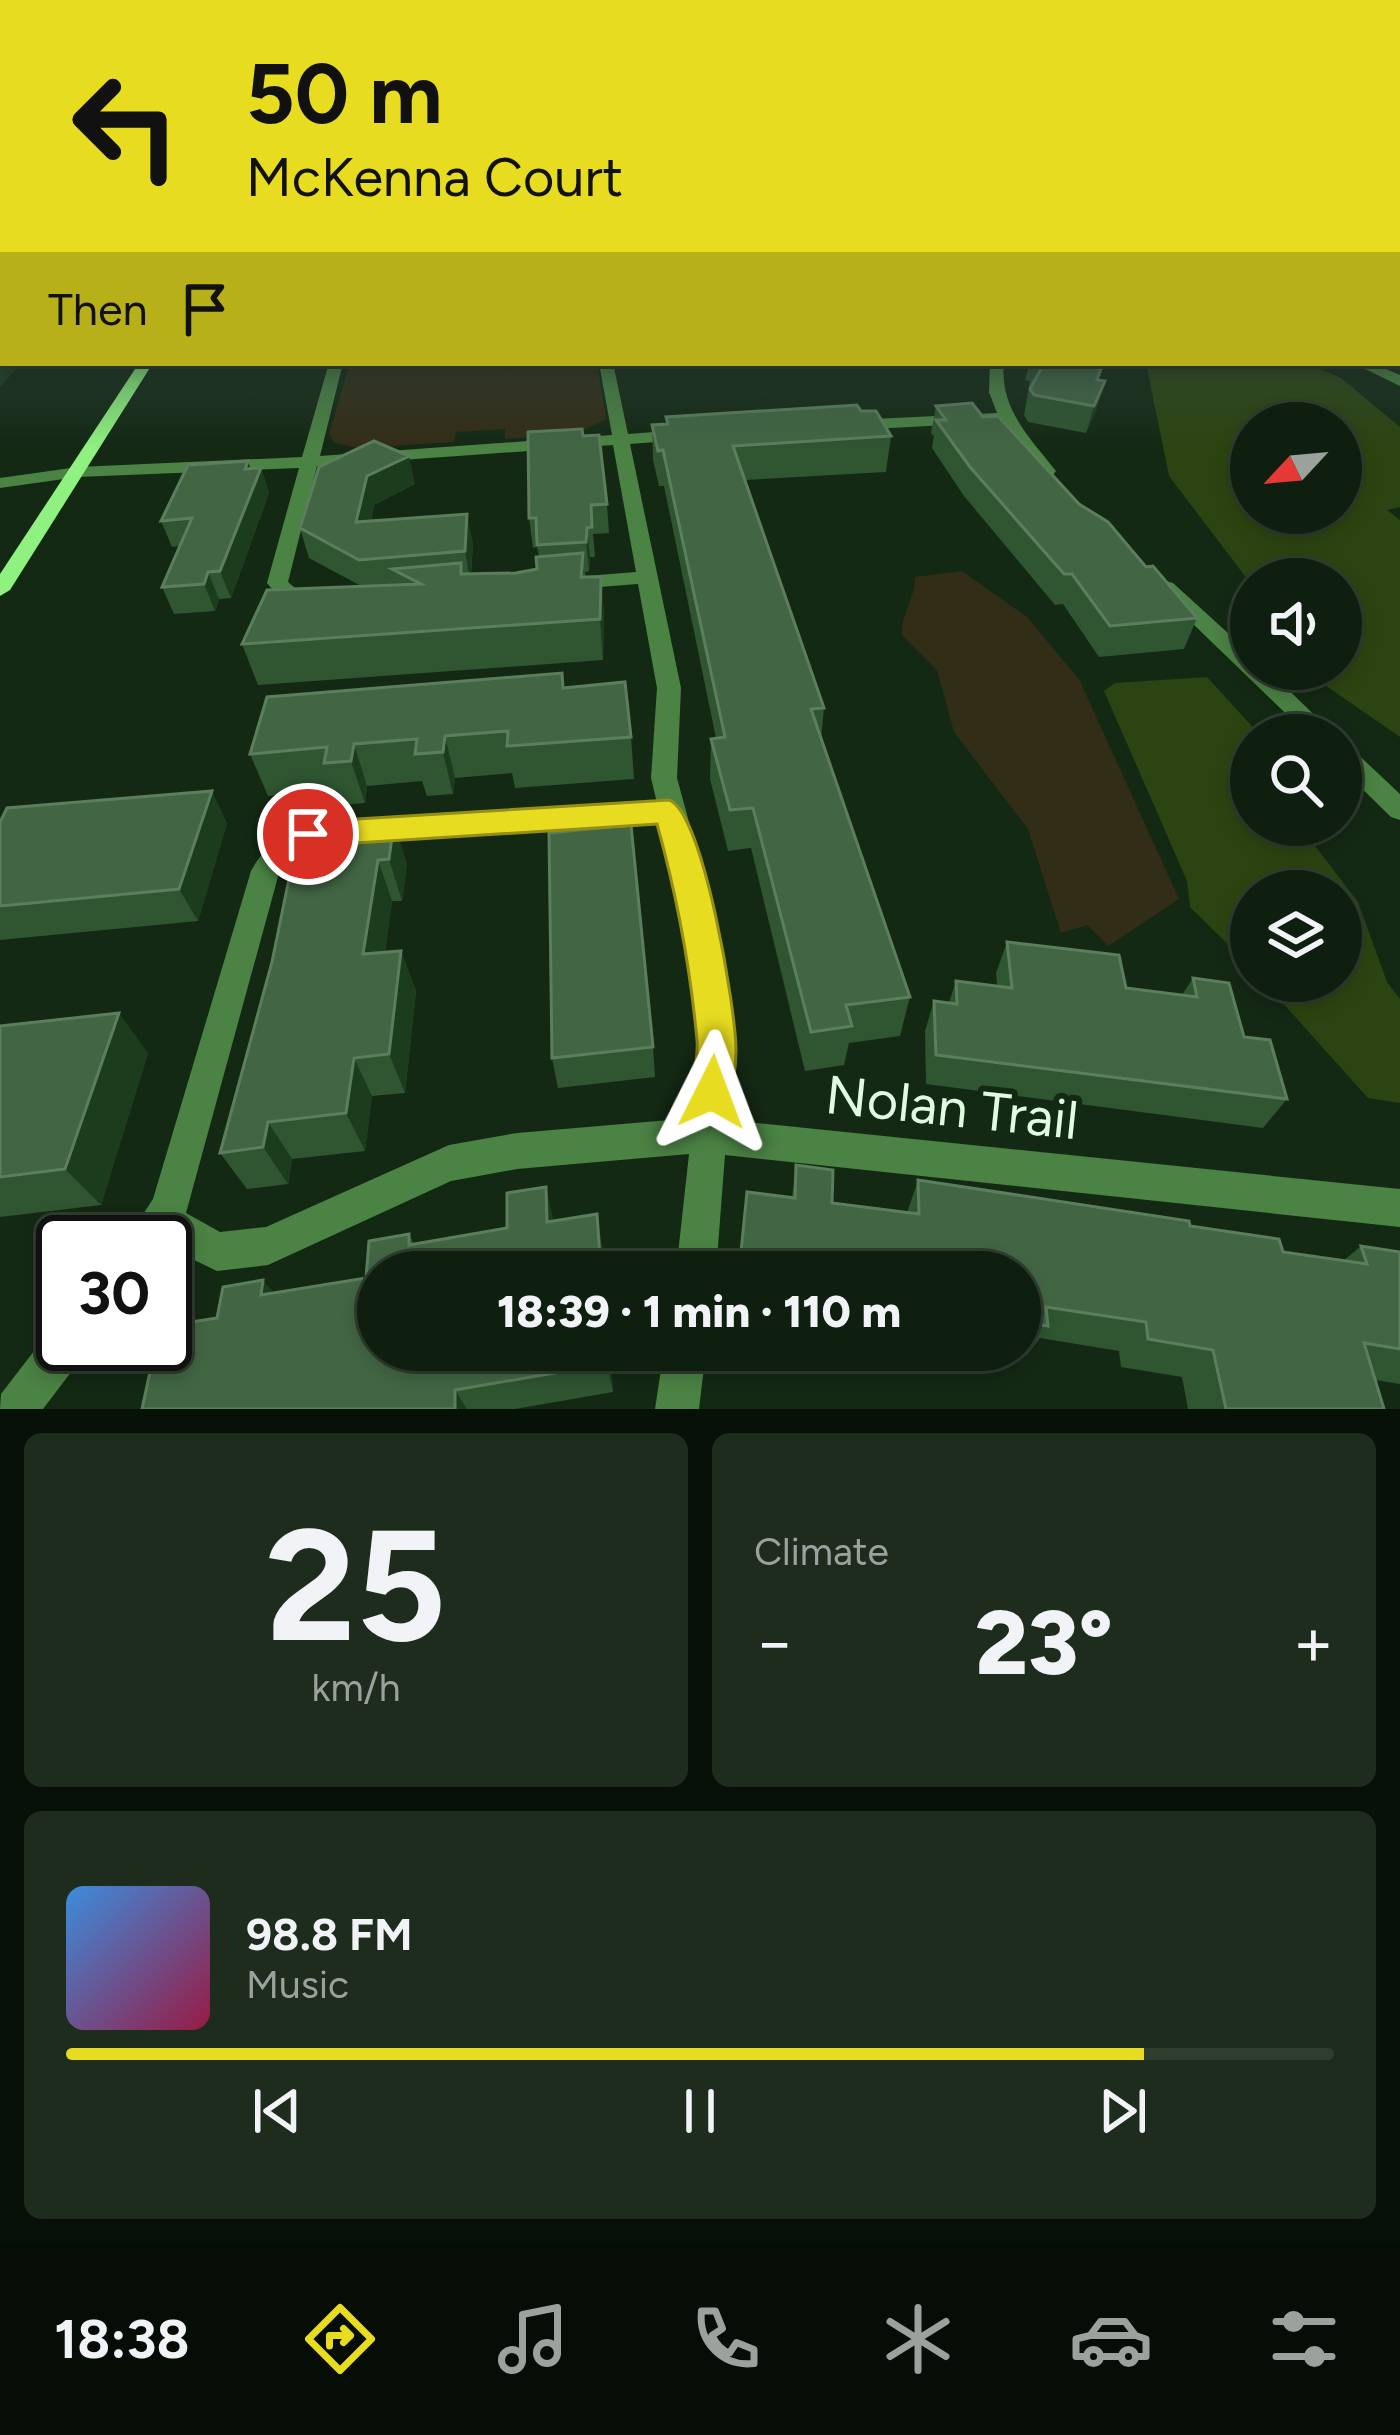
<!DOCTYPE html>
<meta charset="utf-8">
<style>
:root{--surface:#0f1f0f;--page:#1d2c1d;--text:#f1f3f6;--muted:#9ba29e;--line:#2f3d2f;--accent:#e7dc20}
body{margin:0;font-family:Figtree,sans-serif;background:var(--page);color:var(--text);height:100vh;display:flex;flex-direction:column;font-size:45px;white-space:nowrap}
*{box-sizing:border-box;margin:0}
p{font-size:39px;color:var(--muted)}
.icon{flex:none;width:66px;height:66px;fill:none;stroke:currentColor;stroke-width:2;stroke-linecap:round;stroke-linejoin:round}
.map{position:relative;height:1409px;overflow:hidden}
.panel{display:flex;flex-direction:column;gap:24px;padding:24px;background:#081108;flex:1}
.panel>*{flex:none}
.top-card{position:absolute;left:0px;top:0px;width:1401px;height:366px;box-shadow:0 6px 18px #0003,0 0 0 3px var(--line);background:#e7dc20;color:#111;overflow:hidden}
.needle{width:78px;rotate:244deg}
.controls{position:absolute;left:1230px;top:402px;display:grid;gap:24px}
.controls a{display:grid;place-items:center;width:132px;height:132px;border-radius:50%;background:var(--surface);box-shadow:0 6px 18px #0003,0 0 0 3px var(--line);font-size:60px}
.speed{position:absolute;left:36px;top:1215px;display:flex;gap:24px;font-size:60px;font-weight:700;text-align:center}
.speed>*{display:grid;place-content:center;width:156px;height:156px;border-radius:50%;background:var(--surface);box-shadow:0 6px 18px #0003,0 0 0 3px var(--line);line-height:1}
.speed .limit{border:6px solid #111;border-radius:18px;background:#fff;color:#111}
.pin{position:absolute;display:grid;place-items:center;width:102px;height:102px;color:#fff;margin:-51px;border:6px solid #fff;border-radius:50%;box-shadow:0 3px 12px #0007}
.me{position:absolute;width:132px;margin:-66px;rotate:3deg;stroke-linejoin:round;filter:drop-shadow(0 0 9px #0008)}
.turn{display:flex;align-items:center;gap:42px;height:252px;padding:0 48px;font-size:54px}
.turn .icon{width:156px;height:156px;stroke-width:2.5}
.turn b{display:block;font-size:84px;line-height:102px}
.then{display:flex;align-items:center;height:114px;padding:0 48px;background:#0003;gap:24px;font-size:45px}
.big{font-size:90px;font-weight:800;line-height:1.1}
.panel .card{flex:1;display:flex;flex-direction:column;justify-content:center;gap:18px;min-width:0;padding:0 42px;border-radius:18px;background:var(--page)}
.panel .dial{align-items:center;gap:0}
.dial b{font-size:156px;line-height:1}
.song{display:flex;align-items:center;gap:36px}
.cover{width:144px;height:144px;border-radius:18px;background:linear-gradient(135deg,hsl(210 70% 55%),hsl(340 70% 35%))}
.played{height:12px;border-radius:6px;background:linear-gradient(90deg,var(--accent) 85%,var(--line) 85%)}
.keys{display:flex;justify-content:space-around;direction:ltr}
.heat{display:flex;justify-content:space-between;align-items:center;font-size:66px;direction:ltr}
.panel .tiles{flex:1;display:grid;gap:24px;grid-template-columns:1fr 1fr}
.card:last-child{grid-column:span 2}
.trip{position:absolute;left:357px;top:1251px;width:684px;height:120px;border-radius:60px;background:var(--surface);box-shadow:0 6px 18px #0003,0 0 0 3px var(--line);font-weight:800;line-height:120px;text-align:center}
.tab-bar{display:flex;height:192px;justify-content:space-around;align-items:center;background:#060c06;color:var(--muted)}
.tab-bar .icon{width:84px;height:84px}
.tab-bar .active{color:var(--accent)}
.tab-bar b{font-size:54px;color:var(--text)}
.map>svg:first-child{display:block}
</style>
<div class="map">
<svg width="1400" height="1409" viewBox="0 0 1400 1409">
<rect width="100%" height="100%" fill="#142914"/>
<!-- green -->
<path fill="#322d17" d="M 350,363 L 597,363 L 606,419 L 574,435 L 505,439 L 505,429 L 456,432 L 454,442 L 358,448 L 334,443 L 329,434 Z
M 962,571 L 1027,617 L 1079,679 L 1179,899 L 1108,946 L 1088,925 L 1061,933 L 1028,829 L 954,732 L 937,670 L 902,635 C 901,613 915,600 915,577 Z"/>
<!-- water -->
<path fill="#2c4411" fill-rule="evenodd" d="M 1146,363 L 1306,363 L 1341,378 L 1400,427 L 1400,507 L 1387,510 L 1400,520 L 1400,737 L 1319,681 L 1311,669 L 1341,669 L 1341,579 L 1251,579 L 1251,584 L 1169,476 ZM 1251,423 L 1341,423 L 1341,513 L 1251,513 Z
M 1207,677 L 1260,735 L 1251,735 L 1251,825 L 1305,825 L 1306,834 L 1358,902 L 1387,982 L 1400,999 L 1400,1103 L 1368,1098 L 1263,981 L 1341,981 L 1341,891 L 1251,891 L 1251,967 L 1190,907 L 1187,881 L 1104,691 L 1115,683 Z"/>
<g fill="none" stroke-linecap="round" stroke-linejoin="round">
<!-- minor -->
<path fill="#4b8344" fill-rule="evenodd" d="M 329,363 L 343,363 L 320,456 L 612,435 L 599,363 L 613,363 L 628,434 L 681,430 L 689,435 L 681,440 L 630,444 L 681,688 L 677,778 L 716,921 L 734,1048 L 728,1120 L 1400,1189 L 1400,1227 L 725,1155 L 716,1272 L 676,1272 L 689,1154 L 517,1169 L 451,1181 L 268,1265 L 217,1271 L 165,1246 L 165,1242 L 125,1242 L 153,1199 L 251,871 C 267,841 300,815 336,826 L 340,833 L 336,840 L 300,851 L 279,873 L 186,1213 L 220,1232 L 266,1227 L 449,1145 L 517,1133 L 693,1118 L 700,1048 L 686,921 L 662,823 L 366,840 L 356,837 L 352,830 L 356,823 L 366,820 L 657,803 L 651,778 L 657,688 L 638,584 L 573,589 L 563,583 L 573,577 L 636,572 L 613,445 L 317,466 L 288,582 L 301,593 L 320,597 L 323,602 L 320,607 C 297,611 280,599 267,583 L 299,468 L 78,477 L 0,488 L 0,478 L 78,467 L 302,457 Z
M 990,363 L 1004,363 C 999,408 1030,438 1056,471 L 1053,475 L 1041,475 L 1002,422 L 853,430 L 845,425 L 853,420 L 997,413 L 989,392 Z
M 1353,363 L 1372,363 L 1400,375 L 1400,386 Z
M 1166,581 L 1173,583 L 1251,654 L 1251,669 L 1267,669 L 1335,735 L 1308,735 L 1159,591 L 1156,587 L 1159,583 Z
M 1341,744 L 1350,747 L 1400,794 L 1400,820 L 1391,817 L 1341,768 Z
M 63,1325 L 63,1344 L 87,1344 L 81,1359 L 43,1409 L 0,1409 L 1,1394 L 51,1329 Z
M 664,1350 L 706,1350 L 699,1409 L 655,1409 Z"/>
<!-- secondary -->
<path fill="#8ff180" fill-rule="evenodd" d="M 139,363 L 153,363 L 10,590 L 0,596 L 0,574 Z"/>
</g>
<!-- wall -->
<path fill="#2f5531" d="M 1398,296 L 1400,298 L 1400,367 L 1393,363 L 1398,363 Z
M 1025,363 L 1095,363 L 1093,368 L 1101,369 L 1098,380 L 1097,408 L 1086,433 L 1028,422 L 1024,415 L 1030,381 L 1025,380 L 1028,369 L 1024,368 Z
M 936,406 L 983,417 L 1146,567 L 1197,618 L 1184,649 L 1099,657 L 1063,604 L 1055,605 L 964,496 L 932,448 L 934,436 L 931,433 Z
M 861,411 L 891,436 L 886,472 L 745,480 L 824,708 L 821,739 L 910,997 L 900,1036 L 849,1043 L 844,1065 L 805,1071 L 751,848 L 728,851 L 710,779 L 711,739 L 716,738 L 664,486 L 659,486 L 653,460 L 652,425 L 666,424 L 666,417 Z
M 583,436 L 607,504 L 609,533 L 593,534 L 595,557 L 590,557 L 589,571 L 585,572 L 586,577 L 601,577 L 604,617 L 603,660 L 258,685 L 242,644 L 361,586 L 309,558 L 300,528 L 415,484 L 374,505 L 371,521 L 473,543 L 471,574 L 516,573 L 537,569 L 539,557 L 537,547 L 533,548 L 529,518 Z
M 248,461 L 250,469 L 261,468 L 269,493 L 231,598 L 219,599 L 215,611 L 174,614 L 162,587 L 180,546 L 172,547 L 161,521 Z
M 564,688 L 631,737 L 634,779 L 515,788 L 512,773 L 455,778 L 453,794 L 427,796 L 422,781 L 367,786 L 365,803 L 339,805 L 333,790 L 268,796 L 250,754 Z
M 0,822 L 227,823 L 198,921 L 0,940 Z
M 299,830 L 407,864 L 402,901 L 392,901 L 385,952 L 401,951 L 416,991 L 405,1093 L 372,1096 L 365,1151 L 292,1159 L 288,1184 L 247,1189 L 220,1153 L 272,962 Z
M 1007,942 L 1126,988 L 1182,995 L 1193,978 L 1244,1037 L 1287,1099 L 1263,1128 L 926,1084 L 925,1031 L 934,1001 L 949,1003 L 956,981 L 997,986 L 996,973 Z
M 0,1026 L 148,1053 L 101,1205 L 0,1217 Z
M 653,1047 L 655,1077 L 558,1088 L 552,1058 Z
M 796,1165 L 832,1203 L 907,1213 L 918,1180 L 1190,1226 L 1283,1252 L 1343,1261 L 1361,1246 L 1400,1252 L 1400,1384 L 1375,1380 L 1384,1409 L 1188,1409 L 1182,1377 L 1121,1367 L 1119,1351 L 1040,1338 L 1027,1355 L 999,1350 L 1020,1350 L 1020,1272 L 792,1197 Z
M 554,1221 L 603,1249 L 605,1272 L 378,1272 L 610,1350 L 613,1392 L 515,1409 L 142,1409 L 217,1318 L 274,1293 L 366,1278 L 409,1234 L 414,1244 Z"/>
<!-- shaded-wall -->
<path fill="#1c3c1e" d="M 3,355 L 3,363 L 21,364 L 0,387 L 0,358 Z
M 1105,381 L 1097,408 L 1086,433 L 1094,406 Z
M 409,456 L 415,484 L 374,505 L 364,551 L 356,522 L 367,476 Z
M 248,461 L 255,483 L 261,468 L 269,493 L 231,598 L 220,571 Z
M 467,514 L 473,543 L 470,581 L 465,551 Z
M 587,528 L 590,557 L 589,571 L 586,542 Z
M 208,572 L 219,599 L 215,611 L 204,584 Z
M 601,577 L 604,617 L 603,660 L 600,619 Z
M 445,736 L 455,778 L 453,794 L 443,752 Z
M 354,744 L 367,786 L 365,803 L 351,761 Z
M 212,791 L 227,823 L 198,921 L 179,889 Z
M 394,822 L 407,864 L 402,901 L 389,859 Z
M 378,860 L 392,901 L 380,995 L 363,954 Z
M 401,951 L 416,991 L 405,1093 L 389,1054 Z
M 119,1013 L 148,1053 L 101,1205 L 65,1169 Z
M 354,1058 L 372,1096 L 365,1151 L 346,1113 Z
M 268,1122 L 292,1159 L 288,1184 L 263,1147 Z
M 546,1187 L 554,1222 L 547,1222 Z
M 597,1214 L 603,1249 L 605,1272 L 601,1272 Z
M 263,1280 L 290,1312 L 261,1295 Z
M 606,1350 L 610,1350 L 613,1392 L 607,1364 Z
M 455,1390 L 467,1409 L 455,1409 Z"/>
<!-- building -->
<path fill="#426644" stroke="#5b7e5c" stroke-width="3" d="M 1398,296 L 1400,298 L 1400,335 L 1398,334 Z
M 0,321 L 3,321 L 3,355 L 0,358 Z
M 1035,363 L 1094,363 L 1092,367 L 1101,369 L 1097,380 L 1105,381 L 1094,406 L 1034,395 L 1030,389 L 1042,367 L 1034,366 Z
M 972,403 L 983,417 L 998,416 L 1079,504 L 1108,522 L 1146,567 L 1153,566 L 1197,618 L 1110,626 L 1072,574 L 1064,574 L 970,467 L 936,420 L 946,420 L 936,406 Z
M 857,405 L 861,411 L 876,411 L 891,436 L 733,446 L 824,708 L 811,709 L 910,997 L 846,1005 L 852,1026 L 811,1032 L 753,808 L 730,810 L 711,739 L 725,737 L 663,450 L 658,451 L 652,425 L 668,424 L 666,417 Z
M 582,429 L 583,436 L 599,435 L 607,504 L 591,505 L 592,527 L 587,528 L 586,542 L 537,545 L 536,518 L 529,518 L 528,432 Z
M 374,441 L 409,456 L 367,476 L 356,522 L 467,514 L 465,551 L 359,560 L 300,528 L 319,467 Z
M 248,461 L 245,469 L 261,468 L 220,571 L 208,572 L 204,584 L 162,587 L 192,518 L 161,521 L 188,465 Z
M 583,553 L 581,577 L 601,577 L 600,619 L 242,644 L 267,590 L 421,584 L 392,569 L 461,563 L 461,574 L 516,573 L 537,569 L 536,557 Z
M 562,673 L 563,688 L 625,682 L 631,737 L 507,746 L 508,731 L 445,736 L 443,752 L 415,754 L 417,739 L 354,744 L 351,761 L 324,763 L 327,747 L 250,754 L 267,697 Z
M 212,791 L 179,889 L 0,906 L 0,822 L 7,808 Z
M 394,822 L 389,859 L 378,860 L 363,954 L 401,951 L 389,1054 L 354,1058 L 346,1113 L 268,1122 L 263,1147 L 220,1153 L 272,962 L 299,830 Z
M 631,825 L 653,1047 L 552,1058 L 549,833 Z
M 1007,942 L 1119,955 L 1126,988 L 1197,997 L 1193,978 L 1229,983 L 1244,1037 L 1270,1040 L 1287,1099 L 936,1055 L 934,1001 L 957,1004 L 956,981 L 1012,988 Z
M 119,1013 L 65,1169 L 0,1177 L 0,1026 Z
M 796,1165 L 833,1170 L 832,1203 L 919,1214 L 918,1180 L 1189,1221 L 1190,1226 L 1279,1239 L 1283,1252 L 1367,1264 L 1361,1246 L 1400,1252 L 1400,1349 L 1364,1343 L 1384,1409 L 1226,1409 L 1213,1350 L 1148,1339 L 1146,1322 L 1046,1307 L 1048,1326 L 1020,1322 L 1020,1272 L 739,1272 L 747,1192 L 795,1198 Z
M 546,1187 L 547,1222 L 597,1214 L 601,1272 L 378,1272 L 378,1350 L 606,1350 L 607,1364 L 455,1390 L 455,1409 L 142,1409 L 156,1344 L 165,1344 L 165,1326 L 217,1318 L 223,1287 L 263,1280 L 261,1295 L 366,1278 L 369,1241 L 409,1234 L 409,1245 L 507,1228 L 507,1193 Z"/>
<!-- sky -->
<linearGradient id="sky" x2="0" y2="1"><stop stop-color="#0b170b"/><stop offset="0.56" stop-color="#344945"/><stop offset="1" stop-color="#344945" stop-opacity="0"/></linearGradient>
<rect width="1400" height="449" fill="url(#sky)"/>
<!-- route -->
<path fill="#e7dc20" stroke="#968f15" stroke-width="3" d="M 669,800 C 703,811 736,1010 736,1050 C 736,1068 733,1088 725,1105 L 712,1111 L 698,1105 C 688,1083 699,1063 697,1040 C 690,965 677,896 657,824 L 308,846 L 293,834 L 308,822 Z"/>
<g text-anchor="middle" stroke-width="12" stroke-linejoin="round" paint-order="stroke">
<!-- near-street labels -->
<g font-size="54" fill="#e0fbdf" stroke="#142914">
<text transform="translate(952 1107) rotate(6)" y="19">Nolan Trail</text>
</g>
</g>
</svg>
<div class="controls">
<a><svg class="needle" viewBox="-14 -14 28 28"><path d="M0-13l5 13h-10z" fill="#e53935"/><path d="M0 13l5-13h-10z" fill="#9ba29e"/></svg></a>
<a><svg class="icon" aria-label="sound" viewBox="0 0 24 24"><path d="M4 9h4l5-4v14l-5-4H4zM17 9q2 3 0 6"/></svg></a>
<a><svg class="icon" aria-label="search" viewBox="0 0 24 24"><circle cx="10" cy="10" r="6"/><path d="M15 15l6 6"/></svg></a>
<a><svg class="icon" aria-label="layers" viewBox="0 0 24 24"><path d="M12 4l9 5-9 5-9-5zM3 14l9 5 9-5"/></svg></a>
</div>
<div class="speed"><div class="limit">30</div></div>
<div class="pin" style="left:308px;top:834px;background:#d93025"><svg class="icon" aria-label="arrive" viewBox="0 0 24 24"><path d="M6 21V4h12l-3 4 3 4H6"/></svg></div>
<svg class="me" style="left:712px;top:1092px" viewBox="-20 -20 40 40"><path d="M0-17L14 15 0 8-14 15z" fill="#e7dc20" stroke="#fff" stroke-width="4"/></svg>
<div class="trip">18:39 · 1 min · 110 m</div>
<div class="top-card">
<div class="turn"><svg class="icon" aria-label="left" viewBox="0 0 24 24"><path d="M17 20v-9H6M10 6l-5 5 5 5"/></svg><div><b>50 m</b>McKenna Court</div></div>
<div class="then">Then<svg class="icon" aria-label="arrive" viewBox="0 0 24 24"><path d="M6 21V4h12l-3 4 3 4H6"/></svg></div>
</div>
</div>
<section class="panel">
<div class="tiles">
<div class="card dial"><b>25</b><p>km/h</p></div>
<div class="card"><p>Climate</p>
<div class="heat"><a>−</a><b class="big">23°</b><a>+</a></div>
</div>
<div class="card">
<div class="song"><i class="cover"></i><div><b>98.8 FM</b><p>Music</p></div></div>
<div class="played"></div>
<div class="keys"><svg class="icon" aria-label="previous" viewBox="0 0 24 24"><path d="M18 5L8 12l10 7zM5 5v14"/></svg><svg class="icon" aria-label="pause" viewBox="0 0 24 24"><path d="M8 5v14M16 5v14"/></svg><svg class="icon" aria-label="next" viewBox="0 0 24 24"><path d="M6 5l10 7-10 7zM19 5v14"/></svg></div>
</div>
</div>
</section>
<nav class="tab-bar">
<b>18:38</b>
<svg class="icon active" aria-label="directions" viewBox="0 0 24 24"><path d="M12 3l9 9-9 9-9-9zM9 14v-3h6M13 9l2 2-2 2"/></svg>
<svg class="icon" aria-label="music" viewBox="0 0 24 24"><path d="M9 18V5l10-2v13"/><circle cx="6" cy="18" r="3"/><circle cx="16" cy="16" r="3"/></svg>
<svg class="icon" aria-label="phone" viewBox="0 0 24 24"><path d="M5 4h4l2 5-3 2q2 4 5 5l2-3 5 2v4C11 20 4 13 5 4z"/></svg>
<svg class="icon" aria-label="climate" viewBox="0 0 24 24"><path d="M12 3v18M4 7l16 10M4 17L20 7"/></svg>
<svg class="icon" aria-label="car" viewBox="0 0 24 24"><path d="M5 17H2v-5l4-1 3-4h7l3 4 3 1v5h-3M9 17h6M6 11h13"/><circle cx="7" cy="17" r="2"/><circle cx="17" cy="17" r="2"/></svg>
<svg class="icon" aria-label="filters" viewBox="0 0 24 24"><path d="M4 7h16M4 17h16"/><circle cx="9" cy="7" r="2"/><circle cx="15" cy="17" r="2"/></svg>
</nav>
